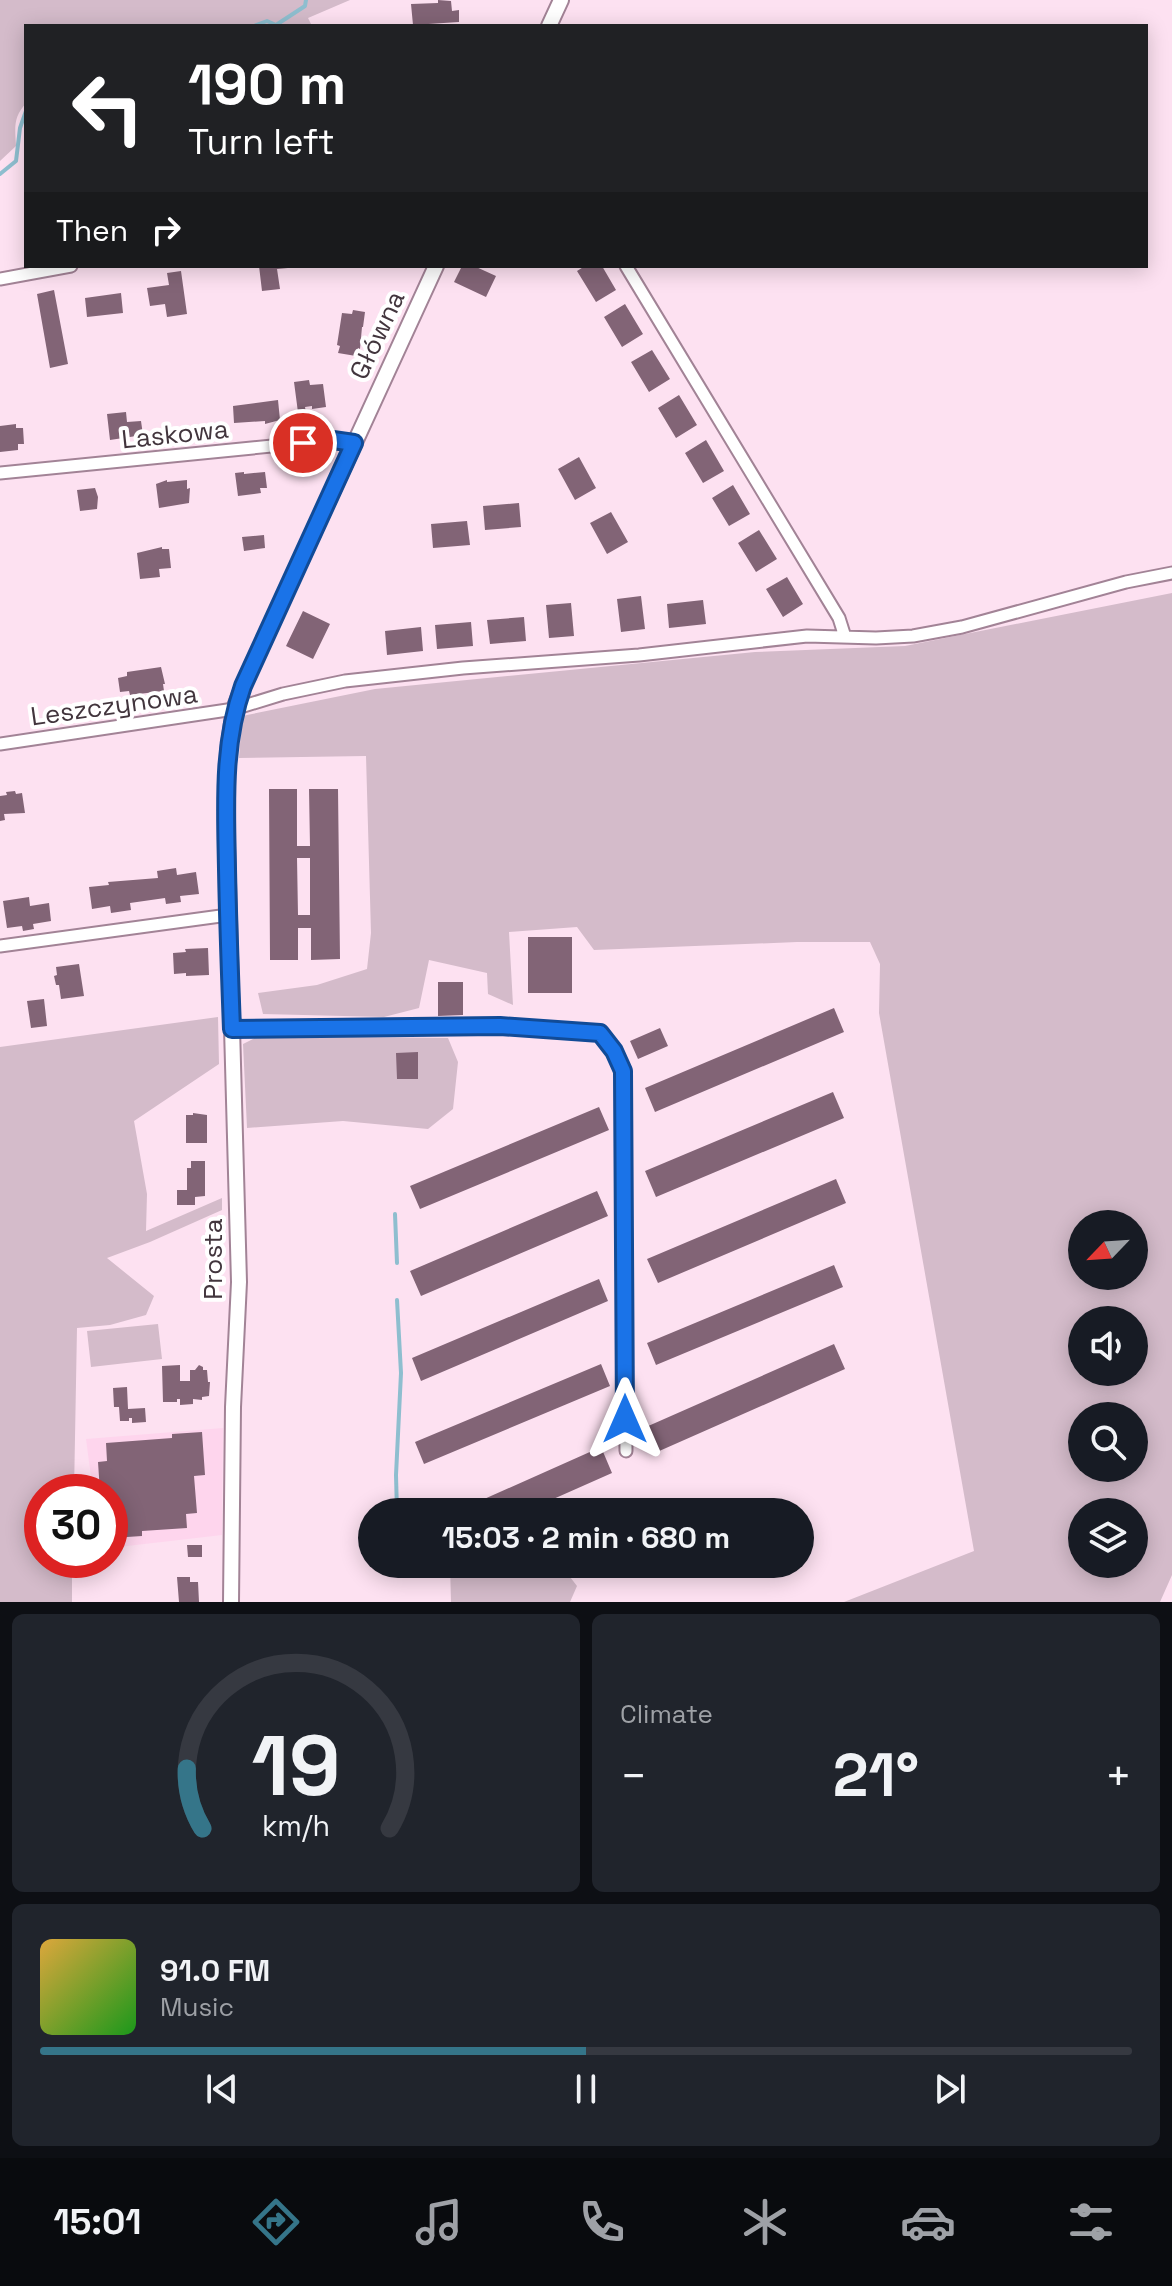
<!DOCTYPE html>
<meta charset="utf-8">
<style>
:root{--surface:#171b24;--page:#20242c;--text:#f1f3f6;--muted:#9ea1a6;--line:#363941;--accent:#357589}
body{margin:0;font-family:"Space Grotesk",sans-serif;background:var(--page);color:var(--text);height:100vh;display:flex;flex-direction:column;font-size:30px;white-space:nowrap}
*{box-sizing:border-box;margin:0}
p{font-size:26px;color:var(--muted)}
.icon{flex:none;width:44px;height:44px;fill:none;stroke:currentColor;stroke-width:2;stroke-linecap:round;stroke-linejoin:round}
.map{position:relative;height:1602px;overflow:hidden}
.panel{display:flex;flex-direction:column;gap:12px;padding:12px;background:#0d0f14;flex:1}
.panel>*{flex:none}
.guide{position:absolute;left:24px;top:24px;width:1124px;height:244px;border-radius:0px;box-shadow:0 4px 20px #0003;background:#202124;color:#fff;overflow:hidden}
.needle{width:52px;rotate:245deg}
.controls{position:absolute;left:1068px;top:1210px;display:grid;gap:16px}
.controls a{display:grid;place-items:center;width:80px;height:80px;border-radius:50%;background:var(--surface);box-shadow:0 4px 20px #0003;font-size:40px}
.speed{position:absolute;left:24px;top:1474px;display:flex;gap:16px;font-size:40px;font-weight:700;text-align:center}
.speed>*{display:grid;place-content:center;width:104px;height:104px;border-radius:50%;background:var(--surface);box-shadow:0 4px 20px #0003;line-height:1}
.speed .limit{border:12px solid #d22;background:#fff;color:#111}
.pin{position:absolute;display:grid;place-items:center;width:68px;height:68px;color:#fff;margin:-34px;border:4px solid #fff;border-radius:50%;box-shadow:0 2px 8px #0007}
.me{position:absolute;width:88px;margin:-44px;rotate:0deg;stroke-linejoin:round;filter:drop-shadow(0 0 6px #0008)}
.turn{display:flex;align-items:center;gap:28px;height:168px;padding:0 32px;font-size:36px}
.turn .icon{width:104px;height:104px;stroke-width:2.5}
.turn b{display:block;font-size:56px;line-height:68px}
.then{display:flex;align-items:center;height:76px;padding:0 32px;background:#0003;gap:16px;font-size:30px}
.big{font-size:60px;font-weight:700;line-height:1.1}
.panel .widget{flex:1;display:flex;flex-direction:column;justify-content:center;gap:12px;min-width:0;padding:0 28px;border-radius:12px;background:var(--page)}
.panel .dial{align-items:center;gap:0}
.dial svg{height:208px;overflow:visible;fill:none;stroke:var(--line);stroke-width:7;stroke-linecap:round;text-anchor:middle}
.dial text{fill:var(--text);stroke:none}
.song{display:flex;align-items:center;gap:24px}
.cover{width:96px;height:96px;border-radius:12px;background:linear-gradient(135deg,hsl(40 70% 55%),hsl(120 70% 35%))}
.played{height:8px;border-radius:4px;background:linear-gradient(90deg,var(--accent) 50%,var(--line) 50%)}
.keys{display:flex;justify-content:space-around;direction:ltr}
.heat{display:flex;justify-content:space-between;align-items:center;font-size:44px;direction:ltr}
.panel .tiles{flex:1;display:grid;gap:12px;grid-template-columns:1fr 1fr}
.widget:last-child{grid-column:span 2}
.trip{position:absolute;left:358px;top:1498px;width:456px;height:80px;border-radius:40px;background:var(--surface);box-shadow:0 4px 20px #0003;font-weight:700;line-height:80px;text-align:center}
.tab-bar{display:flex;height:128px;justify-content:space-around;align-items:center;background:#090b0e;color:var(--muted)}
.tab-bar .icon{width:56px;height:56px}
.tab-bar .active{color:var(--accent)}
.tab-bar b{font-size:36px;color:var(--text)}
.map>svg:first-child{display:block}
</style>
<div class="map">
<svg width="1172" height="1602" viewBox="0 0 1172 1602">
<rect width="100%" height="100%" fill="#fde1f1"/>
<!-- built -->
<path fill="#fed5ed" d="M 223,1428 L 222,1535 L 110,1548 L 110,1492 L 93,1492 L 86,1439 Z"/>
<!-- green -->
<path fill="#d4bbca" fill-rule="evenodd" d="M 0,0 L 350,0 L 308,18 L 312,26 L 26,26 L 26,103 C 13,118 15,127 16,146 L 0,161 Z
M 1172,593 L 1172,1575 L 1160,1602 L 844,1602 L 974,1551 L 879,1013 L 880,964 L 870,942 L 797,942 L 594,950 L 577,927 L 509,932 L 513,1005 L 488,994 L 487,973 L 429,960 L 419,1008 L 384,1017 L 263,1014 L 258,993 L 317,985 L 367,969 L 371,933 L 366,756 L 239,758 L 242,716 L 375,689 L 755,652 L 905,646 ZM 1082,1224 L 1134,1224 L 1134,1276 L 1082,1276 ZM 1082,1320 L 1134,1320 L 1134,1372 L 1082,1372 ZM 1082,1416 L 1134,1416 L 1134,1468 L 1082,1468 ZM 1082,1512 L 1134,1512 L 1134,1564 L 1082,1564 Z
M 218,1017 L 219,1064 L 134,1121 L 147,1194 L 146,1231 L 222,1198 L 222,1210 L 150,1242 L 107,1258 L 154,1296 L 146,1315 L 110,1325 L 77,1328 L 74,1492 L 42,1492 L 42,1560 L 72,1560 L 72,1602 L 0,1602 L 0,1047 Z
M 259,1036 L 448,1038 L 458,1062 L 453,1109 L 428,1129 L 343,1121 L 247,1128 L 243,1044 Z
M 158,1324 L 162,1359 L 91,1367 L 87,1331 Z
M 450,1564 L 560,1564 L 577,1586 L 570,1602 L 451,1602 Z"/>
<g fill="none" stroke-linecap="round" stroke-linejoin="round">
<!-- stream -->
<path stroke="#8ebecf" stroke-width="4" d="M 254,26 L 267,21 L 276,25 L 305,6 L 306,0
M 0,174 L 16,161 L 20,128 L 26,111
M 395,1214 L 397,1263
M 397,1512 L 396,1475 L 401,1373 L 397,1300"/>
</g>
<!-- building -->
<path fill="#826476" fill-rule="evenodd" d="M 438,0 L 451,1 L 452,11 L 459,10 L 459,22 L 413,25 L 411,4 L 438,3 Z
M 259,266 L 288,266 L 288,268 L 277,269 L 280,289 L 262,291 Z
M 462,266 L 474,266 L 496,276 L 486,297 L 454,282 Z
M 585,266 L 602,266 L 616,290 L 596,302 L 577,271 Z
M 181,271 L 187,314 L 167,317 L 165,304 L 150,306 L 147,288 L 169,285 L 167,273 Z
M 54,290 L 68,364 L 50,368 L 37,294 Z
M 121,293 L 123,313 L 87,317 L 85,298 Z
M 625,304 L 643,334 L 622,347 L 604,317 Z
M 353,310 L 365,312 L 363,327 L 362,327 L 360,349 L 358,348 L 356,356 L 338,353 L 340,346 L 337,345 L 342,313 L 352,314 Z
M 652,350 L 670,379 L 649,392 L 631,362 Z
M 309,380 L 310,385 L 323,384 L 326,407 L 312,409 L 312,406 L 305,407 L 307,419 L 299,420 L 294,382 Z
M 679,395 L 697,425 L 676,438 L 658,408 Z
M 278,400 L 280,420 L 265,424 L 265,421 L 234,423 L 233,406 Z
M 126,412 L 127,422 L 141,421 L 143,435 L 110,440 L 107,414 Z
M 16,424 L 16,428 L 23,428 L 24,444 L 18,444 L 18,450 L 0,452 L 0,426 Z
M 706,440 L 724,471 L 703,483 L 685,453 Z
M 579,457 L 596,488 L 575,500 L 558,469 Z
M 244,472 L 244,474 L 265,472 L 267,488 L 260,488 L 261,493 L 238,496 L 235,473 Z
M 167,480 L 167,482 L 187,480 L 187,489 L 190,488 L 189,503 L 159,508 L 156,484 Z
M 733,485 L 750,514 L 729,526 L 712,498 Z
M 95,488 L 98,497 L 97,509 L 80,511 L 77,490 Z
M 519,503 L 521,527 L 485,530 L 483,506 Z
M 611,512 L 628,542 L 607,554 L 590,523 Z
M 467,521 L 470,545 L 433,548 L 431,524 Z
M 759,530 L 777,559 L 756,572 L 738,543 Z
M 264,535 L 265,548 L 244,551 L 242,537 Z
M 162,547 L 162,549 L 169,549 L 171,568 L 159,569 L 160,577 L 140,579 L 137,553 Z
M 787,577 L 803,604 L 783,617 L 766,589 Z
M 641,596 L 645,629 L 621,632 L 617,599 Z
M 703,600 L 706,624 L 669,628 L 667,604 Z
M 571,603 L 574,636 L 549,638 L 546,605 Z
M 303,611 L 330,624 L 313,659 L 286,646 Z
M 524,617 L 526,641 L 490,644 L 487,620 Z
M 471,622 L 473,646 L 437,649 L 435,625 Z
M 421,627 L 423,651 L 387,655 L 385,631 Z
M 161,667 L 165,684 L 163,684 L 164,691 L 130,695 L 129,691 L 120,692 L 118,678 L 127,676 L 127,672 Z
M 269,789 L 297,789 L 297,846 L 310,846 L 309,789 L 338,789 L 340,959 L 311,960 L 311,928 L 298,928 L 298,960 L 270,960 ZM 297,858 L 310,858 L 310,915 L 298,915 Z
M 15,791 L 16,794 L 22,793 L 25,813 L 4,814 L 5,820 L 0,821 L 0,796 L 7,795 L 6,792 Z
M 176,868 L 177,875 L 196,872 L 199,894 L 180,896 L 181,902 L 166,904 L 165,898 L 130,903 L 131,910 L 111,913 L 110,906 L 92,909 L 89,887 L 109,885 L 108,882 L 158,878 L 157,871 Z
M 29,897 L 30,906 L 49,903 L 51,921 L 33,924 L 34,929 L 23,931 L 22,926 L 7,928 L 3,901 Z
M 528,937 L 572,937 L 572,993 L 528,993 Z
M 208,948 L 209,975 L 186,976 L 186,973 L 174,974 L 173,953 L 186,952 L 185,949 Z
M 79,964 L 84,996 L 61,999 L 59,985 L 56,985 L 54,976 L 57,975 L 56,967 Z
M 438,982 L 463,982 L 463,1015 L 438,1016 Z
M 44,999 L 47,1026 L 31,1028 L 27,1001 Z
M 834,1008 L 844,1032 L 655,1112 L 645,1088 Z
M 660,1028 L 668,1046 L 638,1059 L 630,1041 Z
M 418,1052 L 418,1079 L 397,1079 L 396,1053 Z
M 833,1092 L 844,1118 L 656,1197 L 645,1171 Z
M 599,1107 L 609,1130 L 420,1209 L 410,1186 Z
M 193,1113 L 207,1115 L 207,1143 L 186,1143 L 186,1115 L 193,1115 Z
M 191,1161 L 205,1161 L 205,1196 L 195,1197 L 195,1205 L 177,1205 L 177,1190 L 187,1190 L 187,1168 L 191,1168 Z
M 836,1179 L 846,1203 L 658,1283 L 647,1259 Z
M 597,1191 L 608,1216 L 421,1296 L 410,1271 Z
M 834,1265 L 843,1287 L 656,1365 L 647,1343 Z
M 599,1279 L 608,1301 L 421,1381 L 412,1358 Z
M 834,1344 L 845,1369 L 657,1452 L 646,1427 Z
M 601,1364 L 610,1386 L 424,1464 L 415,1442 Z
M 180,1365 L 180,1381 L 190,1381 L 190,1370 L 195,1370 L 199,1365 L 203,1367 L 203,1370 L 207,1370 L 208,1382 L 210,1382 L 209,1396 L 202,1397 L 202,1400 L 193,1399 L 193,1404 L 180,1405 L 180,1399 L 177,1399 L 177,1402 L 163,1402 L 162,1366 Z
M 127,1387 L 128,1409 L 145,1408 L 146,1422 L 132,1423 L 132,1418 L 129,1418 L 129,1421 L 120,1421 L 119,1407 L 114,1407 L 113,1388 Z
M 202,1432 L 205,1475 L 194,1476 L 197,1513 L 186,1514 L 187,1528 L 142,1531 L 142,1536 L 112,1538 L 110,1492 L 100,1492 L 98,1462 L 107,1461 L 106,1443 L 172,1438 L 172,1434 Z
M 601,1447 L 612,1473 L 524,1512 L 455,1512 Z
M 187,1545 L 202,1545 L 202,1557 L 188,1557 Z
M 177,1577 L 190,1577 L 190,1582 L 198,1582 L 199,1602 L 179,1602 Z"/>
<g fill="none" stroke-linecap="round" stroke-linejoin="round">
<defs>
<path id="minor" d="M 626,266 L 839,618 L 845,637
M 0,279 L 71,266
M 0,473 L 333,440 L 354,443
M 0,744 L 234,709 L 283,694 L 345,681 L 463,668 L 639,655 L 807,636 L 876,638 L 913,636 L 962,627 L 1126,582 L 1172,573
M 0,946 L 228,915
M 232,1029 L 500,1026 L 600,1033 L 614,1051 L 623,1071 L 626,1451"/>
<path id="tertiary" d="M 549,26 L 561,0
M 231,1602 L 233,1407 L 239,1282 L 226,810 L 228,751 L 234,709 L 243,686 L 436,266"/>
</defs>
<!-- minor casing -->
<use href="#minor" stroke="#a28396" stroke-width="15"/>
<!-- tertiary casing -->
<use href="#tertiary" stroke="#a28396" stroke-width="18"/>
<!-- minor -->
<use href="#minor" stroke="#fff" stroke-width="11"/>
<!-- tertiary -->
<use href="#tertiary" stroke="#fff" stroke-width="14"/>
</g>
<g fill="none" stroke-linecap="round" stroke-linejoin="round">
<defs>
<path id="route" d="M 303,443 L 333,440 L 354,443 L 243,686 C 222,745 226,807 227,869 C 228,922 230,976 232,1029 L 500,1026 L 600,1033 L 614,1051 L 623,1071 L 625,1419"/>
</defs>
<!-- route casing -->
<use href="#route" stroke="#114b97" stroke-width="20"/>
<!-- route -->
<use href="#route" stroke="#1a73e8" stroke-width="14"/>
</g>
<g text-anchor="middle" stroke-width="8" stroke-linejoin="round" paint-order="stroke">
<!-- street labels -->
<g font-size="26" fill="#42353d" stroke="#fff">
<text transform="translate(377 335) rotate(-65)" y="9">Główna</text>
<text transform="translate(175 434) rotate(-6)" y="9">Laskowa</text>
<text transform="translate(114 705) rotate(-8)" y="9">Leszczynowa</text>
<text transform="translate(213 1259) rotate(-90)" y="9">Prosta</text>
</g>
</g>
</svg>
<div class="controls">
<a><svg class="needle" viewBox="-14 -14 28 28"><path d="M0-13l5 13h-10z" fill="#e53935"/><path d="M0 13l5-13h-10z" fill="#9ea1a6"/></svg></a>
<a><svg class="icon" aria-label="sound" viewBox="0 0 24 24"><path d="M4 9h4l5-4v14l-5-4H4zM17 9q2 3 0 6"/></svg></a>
<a><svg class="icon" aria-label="search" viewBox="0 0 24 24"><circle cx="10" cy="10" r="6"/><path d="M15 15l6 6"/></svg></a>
<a><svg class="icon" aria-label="layers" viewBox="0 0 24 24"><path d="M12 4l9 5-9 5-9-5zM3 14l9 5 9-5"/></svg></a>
</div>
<div class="speed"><div class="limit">30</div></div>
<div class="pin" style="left:303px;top:443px;background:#d93025"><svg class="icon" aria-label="arrive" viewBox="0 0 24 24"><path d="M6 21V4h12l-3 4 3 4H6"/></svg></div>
<svg class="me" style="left:625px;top:1419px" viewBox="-20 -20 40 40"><path d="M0-17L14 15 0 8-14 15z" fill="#1a73e8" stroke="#fff" stroke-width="4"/></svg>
<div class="trip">15:03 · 2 min · 680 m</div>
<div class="guide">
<div class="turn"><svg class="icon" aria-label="left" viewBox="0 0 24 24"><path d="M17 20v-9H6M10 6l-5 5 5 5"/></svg><div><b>190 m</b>Turn left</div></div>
<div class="then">Then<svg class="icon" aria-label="right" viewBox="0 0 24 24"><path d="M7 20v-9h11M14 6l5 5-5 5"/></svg></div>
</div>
</div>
<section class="panel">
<div class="tiles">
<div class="widget dial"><svg viewBox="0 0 100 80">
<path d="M14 69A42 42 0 1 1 86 69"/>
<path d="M14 69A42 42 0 0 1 8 46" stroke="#357589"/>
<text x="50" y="56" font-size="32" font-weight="700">19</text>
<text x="50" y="72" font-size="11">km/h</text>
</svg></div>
<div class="widget"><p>Climate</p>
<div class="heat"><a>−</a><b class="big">21°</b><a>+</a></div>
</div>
<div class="widget">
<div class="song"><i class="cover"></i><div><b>91.0 FM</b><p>Music</p></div></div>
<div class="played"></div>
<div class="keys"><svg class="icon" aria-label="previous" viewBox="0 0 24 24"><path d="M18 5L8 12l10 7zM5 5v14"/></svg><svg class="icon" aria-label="pause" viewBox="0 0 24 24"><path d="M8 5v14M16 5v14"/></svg><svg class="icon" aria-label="next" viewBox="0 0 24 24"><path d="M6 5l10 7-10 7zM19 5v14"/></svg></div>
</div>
</div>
</section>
<nav class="tab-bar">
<b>15:01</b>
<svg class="icon active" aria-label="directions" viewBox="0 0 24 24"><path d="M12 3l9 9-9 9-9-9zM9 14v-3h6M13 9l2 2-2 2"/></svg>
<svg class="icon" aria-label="music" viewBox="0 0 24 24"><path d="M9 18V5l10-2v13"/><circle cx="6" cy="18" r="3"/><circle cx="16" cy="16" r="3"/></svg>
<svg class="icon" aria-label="phone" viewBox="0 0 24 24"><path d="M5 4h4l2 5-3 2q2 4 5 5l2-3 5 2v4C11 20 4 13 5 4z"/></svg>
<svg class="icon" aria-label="climate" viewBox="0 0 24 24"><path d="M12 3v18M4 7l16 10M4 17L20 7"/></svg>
<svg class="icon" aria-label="car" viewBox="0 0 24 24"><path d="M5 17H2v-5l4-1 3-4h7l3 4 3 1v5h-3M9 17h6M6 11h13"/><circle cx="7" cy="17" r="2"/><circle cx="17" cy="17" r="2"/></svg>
<svg class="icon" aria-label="filters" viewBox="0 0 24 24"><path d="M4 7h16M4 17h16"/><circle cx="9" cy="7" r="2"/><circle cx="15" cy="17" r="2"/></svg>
</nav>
